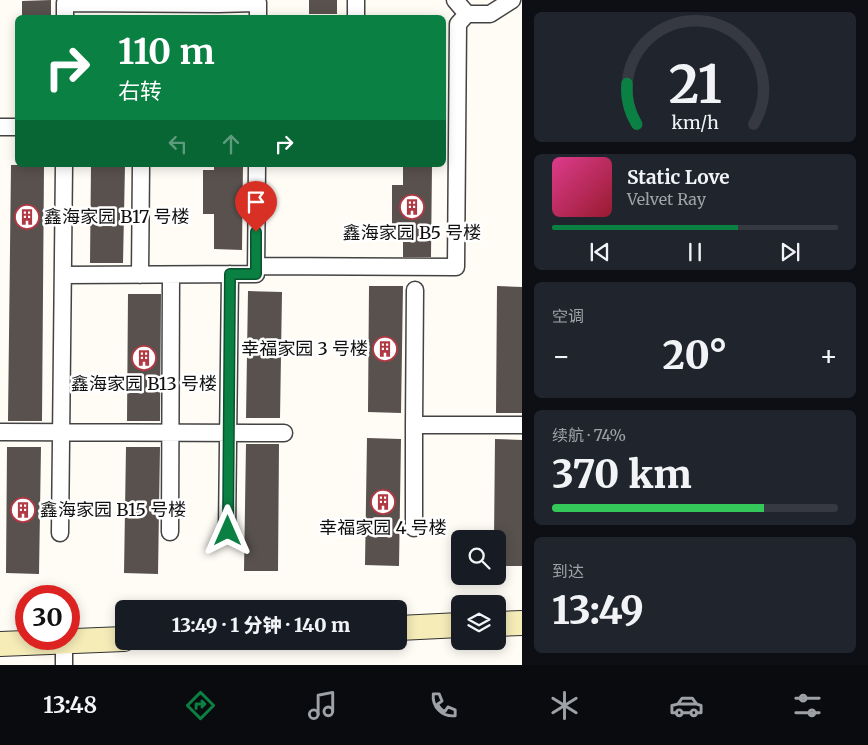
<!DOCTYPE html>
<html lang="zh">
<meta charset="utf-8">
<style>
:root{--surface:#171b24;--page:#20242c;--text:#f1f3f6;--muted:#9ea1a6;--line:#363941;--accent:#0b8043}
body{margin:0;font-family:Merriweather,"Noto Sans SC",serif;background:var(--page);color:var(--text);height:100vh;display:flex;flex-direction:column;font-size:19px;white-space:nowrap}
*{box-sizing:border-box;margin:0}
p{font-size:16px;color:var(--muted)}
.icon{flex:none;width:28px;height:28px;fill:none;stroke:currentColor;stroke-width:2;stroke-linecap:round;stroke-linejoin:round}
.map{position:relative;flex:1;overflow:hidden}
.details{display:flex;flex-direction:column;gap:12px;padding:12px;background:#0d0f14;width:346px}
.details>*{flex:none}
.hud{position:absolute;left:15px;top:15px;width:431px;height:152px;border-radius:8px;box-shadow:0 2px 12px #0003;background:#0b8043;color:#fff;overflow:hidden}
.tools{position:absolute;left:451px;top:530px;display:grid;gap:10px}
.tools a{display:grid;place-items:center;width:55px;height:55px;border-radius:8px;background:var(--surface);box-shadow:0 2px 12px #0003;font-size:25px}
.speed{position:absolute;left:15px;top:585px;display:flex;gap:10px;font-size:25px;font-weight:700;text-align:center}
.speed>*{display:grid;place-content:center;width:65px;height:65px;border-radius:50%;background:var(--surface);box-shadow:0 2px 12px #0003;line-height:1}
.speed .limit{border:8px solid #d22;background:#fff;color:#111}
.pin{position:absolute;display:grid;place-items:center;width:42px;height:42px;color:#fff;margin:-51px -21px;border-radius:50% 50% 50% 0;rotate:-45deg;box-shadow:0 0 5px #0007}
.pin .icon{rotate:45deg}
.me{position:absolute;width:55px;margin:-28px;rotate:0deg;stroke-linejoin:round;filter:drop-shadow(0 0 4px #0008)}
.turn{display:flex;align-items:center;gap:18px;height:105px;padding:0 20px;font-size:22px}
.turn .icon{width:65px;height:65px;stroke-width:2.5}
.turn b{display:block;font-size:35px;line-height:42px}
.lanes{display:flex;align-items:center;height:48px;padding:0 20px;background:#0003;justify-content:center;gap:25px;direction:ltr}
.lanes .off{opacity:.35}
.big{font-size:38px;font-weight:800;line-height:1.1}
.details .tile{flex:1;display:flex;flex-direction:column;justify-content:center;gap:8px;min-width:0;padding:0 18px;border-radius:8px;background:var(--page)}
.details .dial{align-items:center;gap:0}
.dial svg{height:130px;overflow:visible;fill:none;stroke:var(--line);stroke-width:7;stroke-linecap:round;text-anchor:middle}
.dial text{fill:var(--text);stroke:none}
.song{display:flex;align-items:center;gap:15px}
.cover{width:60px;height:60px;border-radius:8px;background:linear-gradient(135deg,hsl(330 70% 55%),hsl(350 70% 35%))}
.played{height:5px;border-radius:2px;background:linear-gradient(90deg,var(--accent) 65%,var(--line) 65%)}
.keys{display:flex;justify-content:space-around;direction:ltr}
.heat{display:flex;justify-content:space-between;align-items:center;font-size:28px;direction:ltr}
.charge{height:8px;border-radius:4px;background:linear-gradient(90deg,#34c759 74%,var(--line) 0)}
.trip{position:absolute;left:115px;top:600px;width:292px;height:50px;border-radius:8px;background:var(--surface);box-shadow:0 2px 12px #0003;font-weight:800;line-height:50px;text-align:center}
.dock{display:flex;height:80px;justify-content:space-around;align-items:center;background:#090b0e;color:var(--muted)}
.dock .icon{width:35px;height:35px}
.dock .active{color:var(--accent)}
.dock b{font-size:22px;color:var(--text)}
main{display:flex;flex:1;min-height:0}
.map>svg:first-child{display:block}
</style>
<main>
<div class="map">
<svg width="522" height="665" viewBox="0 0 522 665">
<rect width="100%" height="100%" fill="#fefcf5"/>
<!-- building -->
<path fill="#58514e" d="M 51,0 L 51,18 L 22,18 L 22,1 Z
M 309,0 L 337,0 L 337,14 L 309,14 Z
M 11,165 L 44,165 L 42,421 L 8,421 Z
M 91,165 L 125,165 L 123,263 L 90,263 Z
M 214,165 L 243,165 L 242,250 L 214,249 L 214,214 L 203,214 L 203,170 L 214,170 Z
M 403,165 L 432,165 L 431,257 L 403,257 L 403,229 L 392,229 L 392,185 L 403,185 Z
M 369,286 L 403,286 L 401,413 L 368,412 Z
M 497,286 L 522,287 L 522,413 L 496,413 Z
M 248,291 L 282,292 L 280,418 L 246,418 Z
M 128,294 L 161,294 L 160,421 L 127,421 Z
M 367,438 L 401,439 L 399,566 L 365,565 Z
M 495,439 L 522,440 L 522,566 L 498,566 L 498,539 L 494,539 Z
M 246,444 L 279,444 L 278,571 L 244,571 Z
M 7,447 L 41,447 L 39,574 L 6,573 Z
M 126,447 L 160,447 L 158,574 L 124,573 Z"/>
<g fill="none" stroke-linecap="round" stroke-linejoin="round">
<defs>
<path id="minor" d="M 218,4 L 258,3 L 258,18
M 467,14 L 490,14 L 512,0
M 65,18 L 65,3 L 218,4 L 218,0
M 356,18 L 356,0
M 0,127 L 18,127
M 256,266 L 456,267 L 458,24 L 467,14 L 455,0
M 63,275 L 256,274 L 257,165
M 140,275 L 141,165
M 415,290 L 414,425 L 522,425
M 0,432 L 284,433
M 414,528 L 414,425
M 227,531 L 230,274
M 170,532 L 171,275
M 60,533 L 64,165
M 64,641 L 64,665"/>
<path id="secondary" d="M 498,624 L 522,623
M 399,628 L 460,625
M 0,644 L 124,639"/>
</defs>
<!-- minor casing -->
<use href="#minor" stroke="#434343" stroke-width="19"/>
<!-- secondary casing -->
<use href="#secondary" stroke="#323232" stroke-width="26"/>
<!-- minor -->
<use href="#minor" stroke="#fff" stroke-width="16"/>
<!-- secondary -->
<use href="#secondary" stroke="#f5ecb8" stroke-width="24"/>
</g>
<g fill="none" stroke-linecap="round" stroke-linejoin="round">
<defs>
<path id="route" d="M 228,531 L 230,274 L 256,274 L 256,232"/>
</defs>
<!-- route casing -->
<use href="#route" stroke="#07532c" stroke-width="12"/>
<!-- route -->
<use href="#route" stroke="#0b8043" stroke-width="9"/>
</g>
<!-- icons -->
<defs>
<symbol id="building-ring" viewBox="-11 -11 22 22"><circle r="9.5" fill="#fff" stroke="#b03944" stroke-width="1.5"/><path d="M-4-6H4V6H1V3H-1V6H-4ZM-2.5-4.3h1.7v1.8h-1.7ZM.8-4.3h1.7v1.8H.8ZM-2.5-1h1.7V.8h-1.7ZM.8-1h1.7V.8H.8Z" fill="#b03944"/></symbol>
</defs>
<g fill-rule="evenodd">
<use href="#building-ring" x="398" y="193" width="28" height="28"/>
<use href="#building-ring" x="13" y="203" width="28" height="28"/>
<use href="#building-ring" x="371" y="335" width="28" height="28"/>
<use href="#building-ring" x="130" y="344" width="28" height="28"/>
<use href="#building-ring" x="369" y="488" width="28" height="28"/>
<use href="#building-ring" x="9" y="496" width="28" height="28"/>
</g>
<g text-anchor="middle" stroke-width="5" stroke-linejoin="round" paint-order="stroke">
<!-- poi labels -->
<g font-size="18" fill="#101010" stroke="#fff">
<text x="44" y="223" text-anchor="start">鑫海家园 B17 号楼</text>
<text x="412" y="239">鑫海家园 B5 号楼</text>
<text x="368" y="355" text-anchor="end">幸福家园 3 号楼</text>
<text x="144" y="390">鑫海家园 B13 号楼</text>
<text x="40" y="516" text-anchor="start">鑫海家园 B15 号楼</text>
<text x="383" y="534">幸福家园 4 号楼</text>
</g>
</g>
</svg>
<div class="tools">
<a><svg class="icon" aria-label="search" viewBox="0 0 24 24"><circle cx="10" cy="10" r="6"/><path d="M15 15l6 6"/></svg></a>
<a><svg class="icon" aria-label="layers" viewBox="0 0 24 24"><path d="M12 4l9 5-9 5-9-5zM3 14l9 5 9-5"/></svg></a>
</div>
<div class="speed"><div class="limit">30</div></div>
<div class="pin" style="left:256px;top:232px;background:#d93025"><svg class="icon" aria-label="arrive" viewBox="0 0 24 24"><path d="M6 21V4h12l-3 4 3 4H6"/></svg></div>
<svg class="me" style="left:228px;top:531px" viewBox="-20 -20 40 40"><path d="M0-17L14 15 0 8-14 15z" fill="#0b8043" stroke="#fff" stroke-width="4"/></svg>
<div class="trip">13:49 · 1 分钟 · 140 m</div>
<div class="hud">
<div class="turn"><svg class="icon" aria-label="right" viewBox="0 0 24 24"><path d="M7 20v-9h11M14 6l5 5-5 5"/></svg><div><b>110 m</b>右转</div></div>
<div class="lanes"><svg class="icon off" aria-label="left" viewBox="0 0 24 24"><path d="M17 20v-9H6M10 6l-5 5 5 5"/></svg><svg class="icon off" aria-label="ahead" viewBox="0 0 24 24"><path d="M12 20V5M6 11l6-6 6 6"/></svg><svg class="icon" aria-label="right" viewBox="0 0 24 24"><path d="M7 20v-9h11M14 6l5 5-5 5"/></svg></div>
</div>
</div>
<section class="details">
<div class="tile dial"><svg viewBox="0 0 100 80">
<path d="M14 69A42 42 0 1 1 86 69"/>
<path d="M14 69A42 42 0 0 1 8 44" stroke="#0b8043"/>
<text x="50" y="56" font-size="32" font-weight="700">21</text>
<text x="50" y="72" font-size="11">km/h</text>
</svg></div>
<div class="tile">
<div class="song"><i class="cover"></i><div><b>Static Love</b><p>Velvet Ray</p></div></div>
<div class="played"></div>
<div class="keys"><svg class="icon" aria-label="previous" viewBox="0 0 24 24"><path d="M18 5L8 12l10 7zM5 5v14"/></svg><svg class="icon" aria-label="pause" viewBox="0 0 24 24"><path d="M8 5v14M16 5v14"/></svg><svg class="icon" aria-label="next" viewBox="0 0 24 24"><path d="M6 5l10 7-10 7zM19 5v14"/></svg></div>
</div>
<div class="tile"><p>空调</p>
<div class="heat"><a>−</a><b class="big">20°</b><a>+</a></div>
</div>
<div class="tile"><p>续航 · 74%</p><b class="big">370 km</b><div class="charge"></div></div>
<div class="tile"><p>到达</p><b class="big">13:49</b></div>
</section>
</main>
<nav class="dock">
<b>13:48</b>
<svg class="icon active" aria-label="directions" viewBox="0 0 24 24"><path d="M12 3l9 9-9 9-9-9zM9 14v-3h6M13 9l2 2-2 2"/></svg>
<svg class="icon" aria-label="music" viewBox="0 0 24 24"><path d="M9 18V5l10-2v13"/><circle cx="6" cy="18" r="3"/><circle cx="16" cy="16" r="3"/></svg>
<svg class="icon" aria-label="phone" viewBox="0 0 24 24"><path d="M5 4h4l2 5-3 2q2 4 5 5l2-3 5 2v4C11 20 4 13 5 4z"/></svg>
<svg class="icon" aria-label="climate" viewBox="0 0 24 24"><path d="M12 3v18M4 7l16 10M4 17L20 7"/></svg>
<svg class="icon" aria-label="car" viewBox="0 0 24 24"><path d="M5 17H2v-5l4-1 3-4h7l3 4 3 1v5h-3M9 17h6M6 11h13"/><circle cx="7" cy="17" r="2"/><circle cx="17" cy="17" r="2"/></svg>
<svg class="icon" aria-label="filters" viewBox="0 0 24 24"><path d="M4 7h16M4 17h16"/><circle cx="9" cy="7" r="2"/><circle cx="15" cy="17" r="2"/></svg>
</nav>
